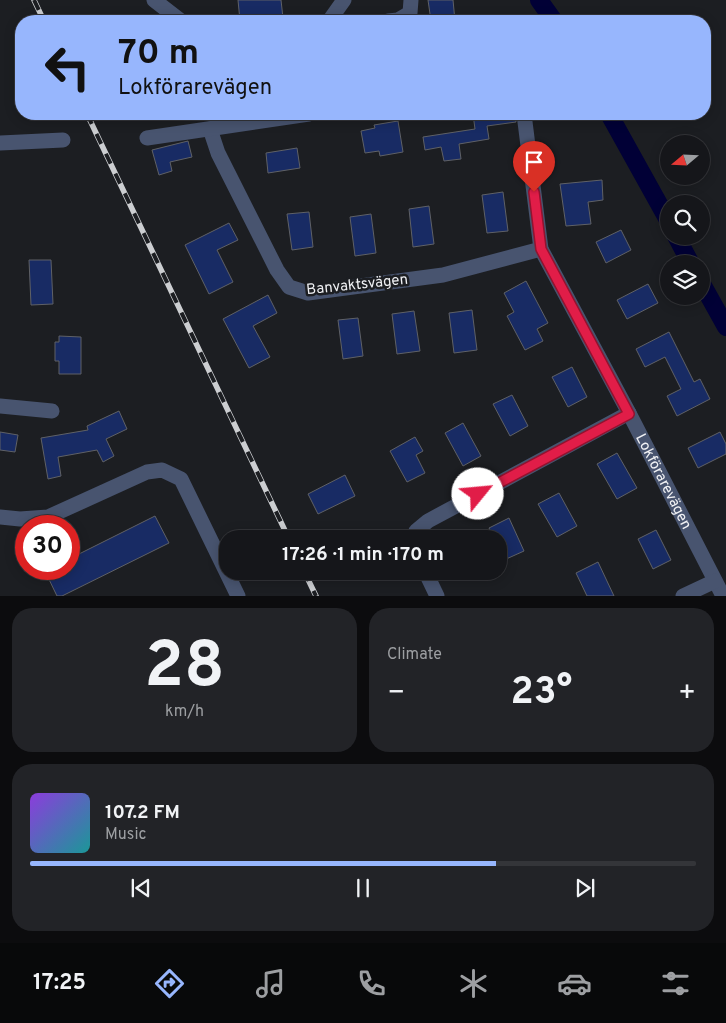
<!DOCTYPE html>
<meta charset="utf-8">
<style>
:root{--surface:#15161a;--page:#222327;--text:#f1f3f6;--muted:#9d9fa2;--line:#343539;--accent:#97b6fd}
body{margin:0;font-family:Overpass,sans-serif;background:var(--page);color:var(--text);height:100vh;display:flex;flex-direction:column;font-size:19px;white-space:nowrap}
*{box-sizing:border-box;margin:0}
p{font-size:16px;color:var(--muted)}
.icon{flex:none;width:28px;height:28px;fill:none;stroke:currentColor;stroke-width:2;stroke-linecap:round;stroke-linejoin:round}
.map{position:relative;height:596px;overflow:hidden}
.panel{display:flex;flex-direction:column;gap:12px;padding:12px;background:#0c0c0e;flex:1}
.panel>*{flex:none}
.top-card{position:absolute;left:15px;top:15px;width:696px;height:105px;border-radius:20px;box-shadow:0 2px 12px #0003,0 0 0 1px var(--line);background:#97b6fd;color:#111;overflow:hidden}
.needle{width:32px;rotate:251deg}
.fabs{position:absolute;left:660px;top:135px;display:grid;gap:10px}
.fabs a{display:grid;place-items:center;width:50px;height:50px;border-radius:50%;background:var(--surface);box-shadow:0 2px 12px #0003,0 0 0 1px var(--line);font-size:25px}
.speed{position:absolute;left:15px;top:515px;display:flex;gap:10px;font-size:25px;font-weight:700;text-align:center}
.speed>*{display:grid;place-content:center;width:65px;height:65px;border-radius:50%;background:var(--surface);box-shadow:0 2px 12px #0003,0 0 0 1px var(--line);line-height:1}
.speed .limit{border:8px solid #d22;background:#fff;color:#111}
.pin{position:absolute;display:grid;place-items:center;width:42px;height:42px;color:#fff;margin:-51px -21px;border-radius:50% 50% 50% 0;rotate:-45deg;box-shadow:0 0 5px #0007}
.pin .icon{rotate:45deg}
.me{position:absolute;width:55px;margin:-28px;rotate:62deg;stroke-linejoin:round;filter:drop-shadow(0 0 4px #0008)}
.turn{display:flex;align-items:center;gap:18px;height:105px;padding:0 20px;font-size:22px}
.turn .icon{width:65px;height:65px;stroke-width:2.5}
.turn b{display:block;font-size:35px;line-height:42px}
.big{font-size:38px;font-weight:700;line-height:1.1}
.panel .card{flex:1;display:flex;flex-direction:column;justify-content:center;gap:8px;min-width:0;padding:0 18px;border-radius:20px;background:var(--page)}
.panel .dial{align-items:center;gap:0}
.dial b{font-size:65px;line-height:1}
.song{display:flex;align-items:center;gap:15px}
.cover{width:60px;height:60px;border-radius:8px;background:linear-gradient(135deg,hsl(270 70% 55%),hsl(180 70% 35%))}
.played{height:5px;border-radius:2px;background:linear-gradient(90deg,var(--accent) 70%,var(--line) 70%)}
.keys{display:flex;justify-content:space-around;direction:ltr}
.heat{display:flex;justify-content:space-between;align-items:center;font-size:28px;direction:ltr}
.panel .tiles{flex:1;display:grid;gap:12px;grid-template-columns:1fr 1fr}
.card:last-child{grid-column:span 2}
.trip{position:absolute;left:219px;top:530px;width:288px;height:50px;border-radius:20px;background:var(--surface);box-shadow:0 2px 12px #0003,0 0 0 1px var(--line);font-weight:700;line-height:50px;text-align:center}
.tab-bar{display:flex;height:80px;justify-content:space-around;align-items:center;background:#08090a;color:var(--muted)}
.tab-bar .icon{width:35px;height:35px}
.tab-bar .active{color:var(--accent)}
.tab-bar b{font-size:22px;color:var(--text)}
.map>svg:first-child{display:block}
</style>
<div class="map">
<svg width="726" height="596" viewBox="0 0 726 596">
<rect width="100%" height="100%" fill="#1c1e22"/>
<g fill="none" stroke-linecap="round" stroke-linejoin="round">
<!-- canal -->
<path stroke="#010036" stroke-width="18" d="M 539,0 L 554,21
M 609,114 L 669,222
M 676,236 L 691,264
M 701,282 L 726,327"/>
</g>
<!-- building -->
<path fill="#182b64" stroke="#5f6166" d="M 238,0 L 281,0 L 283,18 L 240,21 Z
M 428,0 L 453,0 L 455,21 L 431,21 Z
M 473,114 L 515,114 L 516,122 L 487,126 L 489,139 L 459,144 L 461,159 L 444,161 L 441,147 L 425,150 L 423,137 L 475,129 Z
M 398,121 L 403,152 L 380,156 L 379,151 L 365,153 L 361,131 L 375,128 L 374,125 Z
M 188,141 L 192,157 L 170,162 L 172,171 L 159,175 L 152,150 Z
M 297,148 L 300,168 L 268,173 L 266,153 Z
M 602,180 L 603,200 L 588,202 L 591,224 L 566,226 L 560,184 Z
M 503,192 L 508,231 L 487,233 L 482,195 Z
M 429,206 L 434,244 L 413,247 L 409,209 Z
M 309,212 L 313,247 L 292,250 L 287,214 Z
M 371,214 L 376,253 L 355,256 L 350,217 Z
M 229,223 L 238,240 L 217,250 L 233,282 L 209,294 L 185,245 Z
M 621,230 L 631,250 L 606,263 L 596,242 Z
M 29,260 L 51,260 L 53,304 L 31,305 Z
M 526,281 L 548,323 L 537,329 L 543,341 L 525,350 L 507,316 L 514,312 L 504,293 Z
M 648,284 L 658,303 L 627,319 L 617,300 Z
M 268,295 L 277,313 L 253,326 L 270,357 L 249,368 L 223,319 Z
M 472,310 L 477,350 L 454,353 L 449,313 Z
M 414,311 L 420,351 L 397,354 L 392,314 Z
M 358,318 L 363,356 L 343,359 L 338,320 Z
M 669,332 L 694,382 L 700,379 L 710,399 L 677,416 L 667,396 L 681,389 L 665,357 L 645,367 L 636,349 Z
M 59,336 L 81,337 L 81,374 L 59,374 L 59,361 L 55,361 L 55,342 L 59,342 Z
M 572,367 L 587,397 L 568,407 L 552,377 Z
M 512,395 L 528,426 L 510,436 L 493,404 Z
M 119,411 L 127,429 L 106,439 L 114,456 L 103,462 L 97,450 L 58,457 L 61,476 L 48,479 L 41,438 L 88,430 L 87,426 Z
M 463,423 L 481,456 L 463,466 L 445,433 Z
M 0,432 L 18,435 L 15,452 L 0,450 Z
M 720,432 L 726,444 L 726,454 L 698,468 L 688,448 Z
M 415,437 L 423,451 L 416,455 L 425,473 L 407,482 L 390,451 Z
M 617,453 L 637,488 L 617,499 L 597,464 Z
M 345,475 L 355,496 L 318,514 L 308,494 Z
M 559,493 L 577,526 L 557,537 L 538,504 Z
M 155,516 L 169,543 L 62,596 L 57,596 L 44,569 L 69,569 L 69,559 Z
M 509,518 L 524,551 L 504,560 L 498,546 L 498,539 L 494,539 L 489,528 Z
M 656,530 L 671,560 L 653,569 L 638,539 Z
M 598,562 L 614,596 L 587,596 L 576,573 Z"/>
<g fill="none" stroke-linecap="round" stroke-linejoin="round">
<!-- minor -->
<g stroke="#48546f" stroke-width="15">
<path d="M 154,0 L 181,21"/>
<path d="M 329,21 L 344,0"/>
<path d="M 388,21 L 398,20 L 410,13 L 411,0"/>
<path id="s1" d="M 524,114 L 541,249 L 629,413 L 723,596"/>
<path d="M 210,129 L 218,153 L 277,270 L 289,287 L 308,293 L 443,275 L 541,249"/>
<path d="M 147,138 L 309,114"/>
<path d="M 0,143 L 63,140"/>
<path d="M 0,406 L 52,411"/>
<path d="M 0,517 L 20,519 L 48,517 L 147,472 L 162,470 L 181,479 L 238,596"/>
<path d="M 416,539 L 416,531 L 428,521 L 629,413"/>
<path d="M 425,571 L 437,596"/>
<path d="M 683,596 L 715,581"/>
</g>
<defs>
<path id="rail" d="M 34,0 L 44,21
M 87,114 L 289,539
M 304,571 L 316,596"/>
</defs>
<!-- rail casing -->
<use href="#rail" stroke="#ccced1" stroke-width="5.5"/>
<!-- rail -->
<use href="#rail" stroke="#1c1e22" stroke-width="4" stroke-dasharray="11" stroke-linecap="butt"/>
</g>
<g fill="none" stroke-linecap="round" stroke-linejoin="round">
<defs>
<path id="route" d="M 478,494 L 629,414 L 541,249 L 534,192"/>
</defs>
<!-- route casing -->
<use href="#route" stroke="#92132f" stroke-width="12"/>
<!-- route -->
<use href="#route" stroke="#e11d48" stroke-width="9"/>
</g>
<g text-anchor="middle" stroke-width="5" stroke-linejoin="round" paint-order="stroke">
<!-- street labels -->
<g font-size="15" fill="#f0f1f4" stroke="#1c1e22">
<text transform="translate(357 284) rotate(-6)" y="5">Banvaktsvägen</text>
<text dy="5" stroke="none"><textPath href="#s1" startOffset="399">Lokförarevägen</textPath></text>
</g>
</g>
</svg>
<div class="fabs">
<a><svg class="needle" viewBox="-14 -14 28 28"><path d="M0-13l5 13h-10z" fill="#e53935"/><path d="M0 13l5-13h-10z" fill="#9d9fa2"/></svg></a>
<a><svg class="icon" aria-label="search" viewBox="0 0 24 24"><circle cx="10" cy="10" r="6"/><path d="M15 15l6 6"/></svg></a>
<a><svg class="icon" aria-label="layers" viewBox="0 0 24 24"><path d="M12 4l9 5-9 5-9-5zM3 14l9 5 9-5"/></svg></a>
</div>
<div class="speed"><div class="limit">30</div></div>
<div class="pin" style="left:534px;top:192px;background:#d93025"><svg class="icon" aria-label="arrive" viewBox="0 0 24 24"><path d="M6 21V4h12l-3 4 3 4H6"/></svg></div>
<svg class="me" style="left:478px;top:494px" viewBox="-20 -20 40 40"><circle r="19" fill="#fff"/><path d="M0-13L10 11 0 6-10 11z" fill="#e11d48"/></svg>
<div class="trip">17:26 · 1 min · 170 m</div>
<div class="top-card">
<div class="turn"><svg class="icon" aria-label="left" viewBox="0 0 24 24"><path d="M17 20v-9H6M10 6l-5 5 5 5"/></svg><div><b>70 m</b>Lokförarevägen</div></div>
</div>
</div>
<section class="panel">
<div class="tiles">
<div class="card dial"><b>28</b><p>km/h</p></div>
<div class="card"><p>Climate</p>
<div class="heat"><a>−</a><b class="big">23°</b><a>+</a></div>
</div>
<div class="card">
<div class="song"><i class="cover"></i><div><b>107.2 FM</b><p>Music</p></div></div>
<div class="played"></div>
<div class="keys"><svg class="icon" aria-label="previous" viewBox="0 0 24 24"><path d="M18 5L8 12l10 7zM5 5v14"/></svg><svg class="icon" aria-label="pause" viewBox="0 0 24 24"><path d="M8 5v14M16 5v14"/></svg><svg class="icon" aria-label="next" viewBox="0 0 24 24"><path d="M6 5l10 7-10 7zM19 5v14"/></svg></div>
</div>
</div>
</section>
<nav class="tab-bar">
<b>17:25</b>
<svg class="icon active" aria-label="directions" viewBox="0 0 24 24"><path d="M12 3l9 9-9 9-9-9zM9 14v-3h6M13 9l2 2-2 2"/></svg>
<svg class="icon" aria-label="music" viewBox="0 0 24 24"><path d="M9 18V5l10-2v13"/><circle cx="6" cy="18" r="3"/><circle cx="16" cy="16" r="3"/></svg>
<svg class="icon" aria-label="phone" viewBox="0 0 24 24"><path d="M5 4h4l2 5-3 2q2 4 5 5l2-3 5 2v4C11 20 4 13 5 4z"/></svg>
<svg class="icon" aria-label="climate" viewBox="0 0 24 24"><path d="M12 3v18M4 7l16 10M4 17L20 7"/></svg>
<svg class="icon" aria-label="car" viewBox="0 0 24 24"><path d="M5 17H2v-5l4-1 3-4h7l3 4 3 1v5h-3M9 17h6M6 11h13"/><circle cx="7" cy="17" r="2"/><circle cx="17" cy="17" r="2"/></svg>
<svg class="icon" aria-label="filters" viewBox="0 0 24 24"><path d="M4 7h16M4 17h16"/><circle cx="9" cy="7" r="2"/><circle cx="15" cy="17" r="2"/></svg>
</nav>
